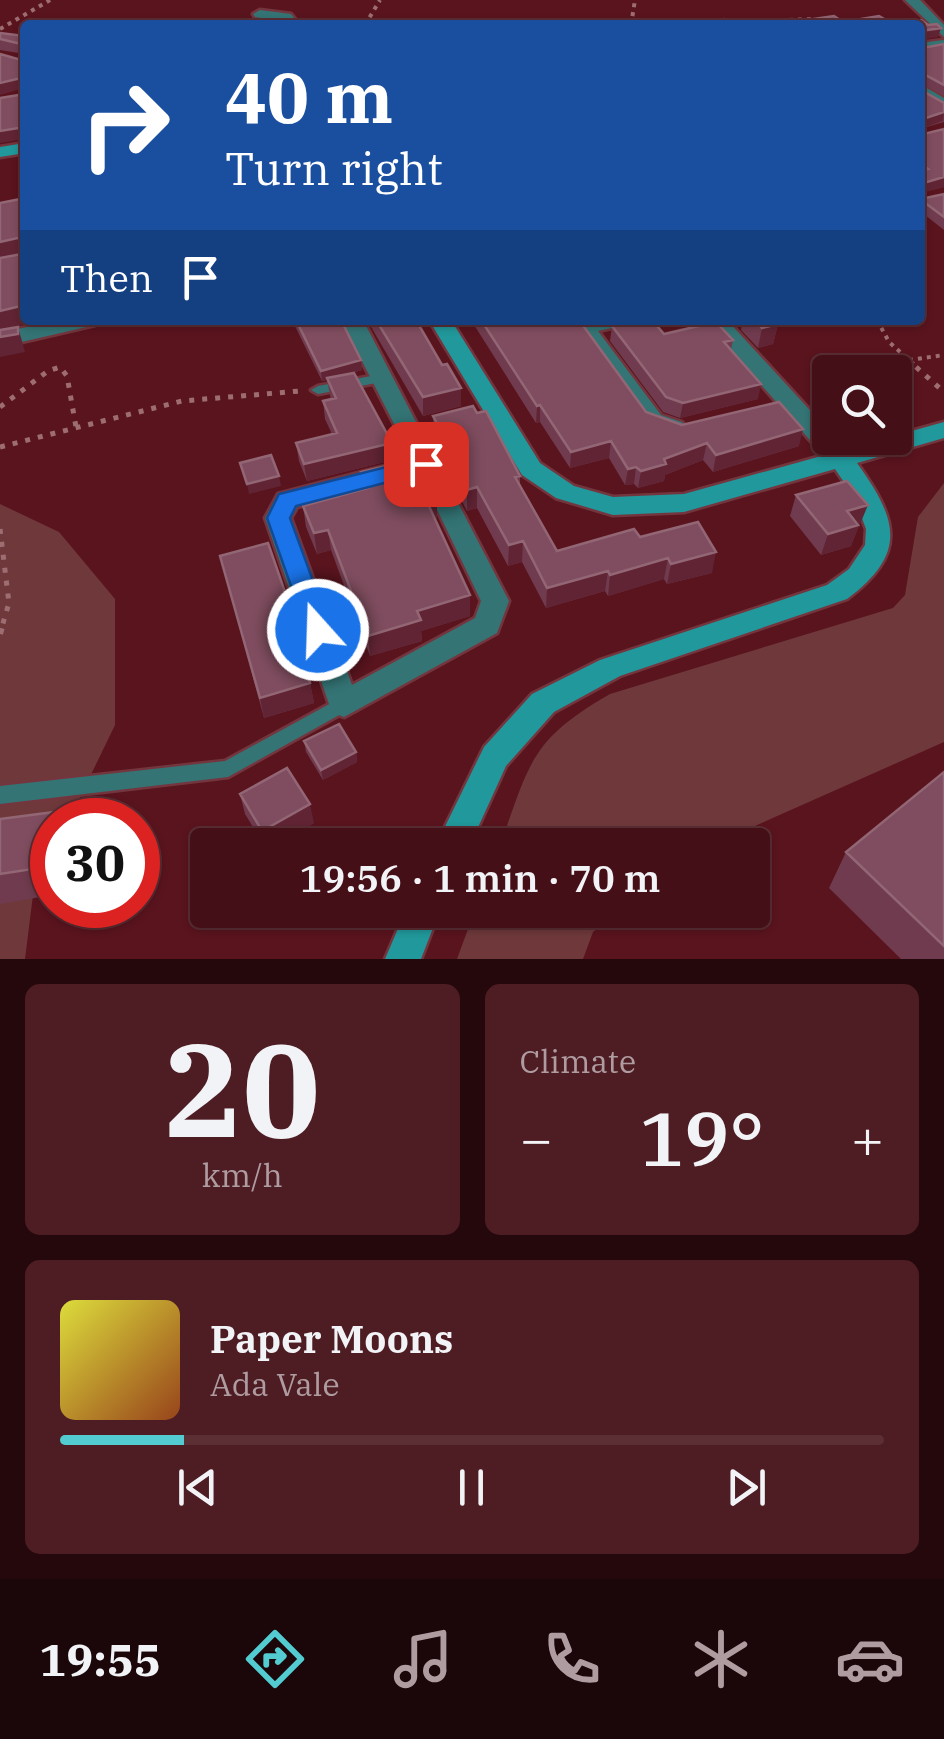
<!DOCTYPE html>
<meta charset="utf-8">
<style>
:root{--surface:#440f16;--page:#4e1d23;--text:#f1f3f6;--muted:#af9ca1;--line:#5c2f35;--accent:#52ccd0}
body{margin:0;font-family:"IBM Plex Serif",serif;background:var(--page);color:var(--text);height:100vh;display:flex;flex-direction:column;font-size:38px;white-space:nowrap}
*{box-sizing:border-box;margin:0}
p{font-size:32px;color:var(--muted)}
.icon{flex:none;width:55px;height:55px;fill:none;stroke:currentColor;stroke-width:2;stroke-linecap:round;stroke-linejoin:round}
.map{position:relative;height:959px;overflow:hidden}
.details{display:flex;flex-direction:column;gap:25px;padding:25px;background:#25080c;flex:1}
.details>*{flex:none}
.hud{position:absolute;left:20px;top:20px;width:905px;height:305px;border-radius:10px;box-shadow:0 2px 8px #0004,0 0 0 2px var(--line);background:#1a4fa0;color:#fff;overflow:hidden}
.buttons{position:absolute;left:812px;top:355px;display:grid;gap:20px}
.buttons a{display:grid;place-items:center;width:100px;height:100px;border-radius:10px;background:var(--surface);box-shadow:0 2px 8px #0004,0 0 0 2px var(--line);font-size:50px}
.speed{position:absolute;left:30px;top:798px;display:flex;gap:20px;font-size:50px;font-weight:700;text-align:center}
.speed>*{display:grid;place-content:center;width:130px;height:130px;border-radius:50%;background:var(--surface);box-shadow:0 2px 8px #0004,0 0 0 2px var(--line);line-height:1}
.speed .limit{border:15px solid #d22;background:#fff;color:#111}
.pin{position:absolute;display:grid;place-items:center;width:85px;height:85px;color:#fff;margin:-42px;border-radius:20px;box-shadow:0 5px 15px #0006}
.me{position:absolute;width:110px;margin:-55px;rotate:340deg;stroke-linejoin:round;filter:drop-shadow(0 0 8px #0008)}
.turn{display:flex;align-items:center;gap:35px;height:210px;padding:0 40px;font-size:45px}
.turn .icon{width:130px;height:130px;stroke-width:2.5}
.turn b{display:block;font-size:70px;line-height:85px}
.then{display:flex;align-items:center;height:95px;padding:0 40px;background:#0003;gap:20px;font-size:38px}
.big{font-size:75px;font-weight:600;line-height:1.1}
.details .card{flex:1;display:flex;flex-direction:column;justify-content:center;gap:15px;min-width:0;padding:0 35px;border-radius:15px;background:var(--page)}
.details .dial{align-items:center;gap:0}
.dial b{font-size:130px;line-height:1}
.song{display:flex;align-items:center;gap:30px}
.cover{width:120px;height:120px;border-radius:15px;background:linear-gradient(135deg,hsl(60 70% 55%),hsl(20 70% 35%))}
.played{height:10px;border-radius:5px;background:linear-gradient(90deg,var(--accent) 15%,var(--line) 15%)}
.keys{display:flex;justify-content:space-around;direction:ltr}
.heat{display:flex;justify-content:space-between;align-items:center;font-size:55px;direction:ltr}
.details .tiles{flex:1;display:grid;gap:25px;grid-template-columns:1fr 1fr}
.card:last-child{grid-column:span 2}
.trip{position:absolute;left:190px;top:828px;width:580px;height:100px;border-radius:10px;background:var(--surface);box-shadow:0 2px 8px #0004,0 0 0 2px var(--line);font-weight:600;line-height:100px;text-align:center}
.menu{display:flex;height:160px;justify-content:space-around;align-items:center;background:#1b0609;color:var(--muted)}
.menu .icon{width:70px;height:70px}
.menu .on{color:var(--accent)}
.menu b{font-size:45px;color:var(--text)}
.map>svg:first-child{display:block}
</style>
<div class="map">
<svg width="944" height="959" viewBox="0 0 944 959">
<rect width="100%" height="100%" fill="#5a141e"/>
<!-- green -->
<path fill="#6f393b" d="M 944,483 L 944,742 L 712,845 L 500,845 C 530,763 530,740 610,694 L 893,608 L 905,595 L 918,517 Z
M 0,504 L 59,532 L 115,599 L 115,725 L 69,820 L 52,820 L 33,895 L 25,959 L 0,959 Z
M 475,910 L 622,910 L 593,932 L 583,959 L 457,959 Z"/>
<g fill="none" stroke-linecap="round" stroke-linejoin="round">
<defs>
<path id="lane" d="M 382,374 L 389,378 L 387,381 L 318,394 L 311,390 L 318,386 Z
M 344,696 L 350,699 L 353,704 L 350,709 L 228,777 L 0,804 L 0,786 L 225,761 Z"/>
<path id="street" d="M 905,0 L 920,0 L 944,25 L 944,37 Z
M 260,10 L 291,14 L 300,25 L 255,17 L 253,14 Z
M 944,40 L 944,50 L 920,53 L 920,43 Z
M 920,84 L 944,98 L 944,110 L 920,96 Z
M 59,320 L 98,320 L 95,325 L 0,347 L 0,333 Z
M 341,320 L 363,320 L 509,601 L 497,633 L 344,717 L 333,713 L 329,704 L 265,518 L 278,494 L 412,459 ZM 420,474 L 481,601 L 475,618 L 352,685 L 291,518 L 297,507 Z
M 568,320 L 628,320 L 625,325 L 598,331 L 661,415 L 682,422 L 686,428 L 682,434 L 674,436 L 645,425 Z
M 704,320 L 727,320 L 830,432 L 830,438 L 835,438 L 852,458 L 849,464 L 831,464 Z"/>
<path id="secondary" d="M 25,143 L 25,153 L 0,157 L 0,147 Z
M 429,320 L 451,320 L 540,463 L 574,486 L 613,497 L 684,494 L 944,422 L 944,438 L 857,463 C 898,520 908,553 847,599 L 620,676 L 554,712 L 506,766 L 470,845 L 436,845 L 484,747 L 532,694 L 600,660 L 827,585 L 849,569 L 865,545 L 866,529 L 854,497 L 835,469 L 684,512 L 613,515 L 556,498 L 522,475 Z
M 406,910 L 440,910 L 421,959 L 385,959 Z"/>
</defs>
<!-- lane casing -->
<use href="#lane" stroke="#74363e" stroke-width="5"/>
<!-- street casing -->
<use href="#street" stroke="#74363e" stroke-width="5"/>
<!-- secondary casing -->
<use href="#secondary" stroke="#74363e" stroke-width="5"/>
<!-- path-far2 -->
<path stroke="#9d6d72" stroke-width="4" stroke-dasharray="4 5" stroke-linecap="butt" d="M 884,21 L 908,21
M 726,22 L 815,19
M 365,25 L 380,0
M 618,25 L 705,22
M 631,25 L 635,0
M 752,25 L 783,24
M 0,29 L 50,0
M 877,320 L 889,342 L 919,369
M 909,360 L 944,355
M 53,369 L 62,369"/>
<!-- path-far1 -->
<path stroke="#9d6d72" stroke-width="5" stroke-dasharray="5 8" stroke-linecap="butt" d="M 916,367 L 944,392
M 0,407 L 48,371 L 60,367 L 67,376 L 76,427
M 0,447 L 182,401 L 300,391
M 0,529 L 9,603 L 1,630"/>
<!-- path -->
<path stroke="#9d6d72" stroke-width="6" stroke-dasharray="6 10" stroke-linecap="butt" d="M 0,634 L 2,627"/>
<!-- lane -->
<use href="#lane" fill="#347475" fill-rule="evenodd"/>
<!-- street -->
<use href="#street" fill="#347475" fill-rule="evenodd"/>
<!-- secondary -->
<use href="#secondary" fill="#21989b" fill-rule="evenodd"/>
</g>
<!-- wall -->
<path fill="#703b4e" d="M 0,33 L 25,36 L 25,54 L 0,50 Z
M 944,44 L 944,96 L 920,83 L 921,90 L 944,103 L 944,122 L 920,129 L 920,45 L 923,48 Z
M 944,129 L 944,187 L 920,193 L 921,199 L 944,194 L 944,230 L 920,211 L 920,131 L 924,134 Z
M 292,320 L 341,320 L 361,360 L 362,370 L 345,375 L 392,443 L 393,460 L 307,481 L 299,461 L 296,443 L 332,434 L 325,419 L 323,401 L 331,400 L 327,380 L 322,381 Z
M 367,320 L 416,320 L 442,365 L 461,388 L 461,406 L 423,416 Z
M 471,320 L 579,320 L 646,412 L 682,425 L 799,446 L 713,472 L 703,460 L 665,475 L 664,481 L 638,488 L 634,484 L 625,485 L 609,458 L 570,468 L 540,422 L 536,423 Z
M 743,320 L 774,320 L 778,324 L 773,344 L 758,348 L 741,330 Z
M 612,326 L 664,334 L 733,340 L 731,350 L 758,399 L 680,418 L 663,412 L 610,341 Z
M 433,416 L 520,476 L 520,486 L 557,551 L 640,537 L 712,573 L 667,584 L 664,579 L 608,596 L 605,591 L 546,608 L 522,562 L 508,566 L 477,508 L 467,511 L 454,486 L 454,475 L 434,436 Z
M 361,472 L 409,477 L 437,519 L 435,520 L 470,616 L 421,631 L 422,641 L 370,656 L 331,550 L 317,554 L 306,527 L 303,506 L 363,489 Z
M 796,495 L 860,526 L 858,527 L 851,546 L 821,555 L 790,516 Z
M 220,556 L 297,639 L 296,640 L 310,683 L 314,703 L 264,718 Z
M 304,741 L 356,752 L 357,762 L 323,780 L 306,752 Z
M 944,772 L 944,959 L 901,959 L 829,888 L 846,852 Z
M 240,794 L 314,823 L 276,845 L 264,845 L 245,814 Z
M 0,819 L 52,820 L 52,895 L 0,904 Z"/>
<!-- shaded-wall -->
<path fill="#612434" d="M 941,28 L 938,37 L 920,40 L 920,31 Z
M 21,78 L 24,88 L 0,95 L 0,83 Z
M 944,112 L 943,121 L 920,129 L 920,120 Z
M 25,127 L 25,139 L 0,143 L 0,131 Z
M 944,177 L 944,187 L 920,193 L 920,184 Z
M 22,237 L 25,255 L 0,261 L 0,242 Z
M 25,305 L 25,320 L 43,320 L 0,330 L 0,311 Z
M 778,324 L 773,344 L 758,348 L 762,328 Z
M 18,327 L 25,352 L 0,357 L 0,337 Z
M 361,360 L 362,370 L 322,381 L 321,371 Z
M 761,384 L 758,399 L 680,418 L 683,403 Z
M 461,388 L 461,406 L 423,416 L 423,397 Z
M 540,405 L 540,422 L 536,423 L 537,406 Z
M 803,429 L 799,446 L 713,472 L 716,455 Z
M 611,441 L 609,458 L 570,468 L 571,452 Z
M 392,443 L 393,460 L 307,481 L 304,464 Z
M 707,443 L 703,460 L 665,475 L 664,481 L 638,488 L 641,471 L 664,459 Z
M 636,467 L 634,484 L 625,485 L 628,469 Z
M 279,476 L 281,486 L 249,494 L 247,484 Z
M 477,487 L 477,508 L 467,511 L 467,490 Z
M 437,498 L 437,519 L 429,525 L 428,504 Z
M 868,505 L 851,546 L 821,555 L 828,534 L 847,511 Z
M 328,530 L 331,550 L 317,554 L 314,533 Z
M 523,541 L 522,562 L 508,566 L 509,545 Z
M 716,552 L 712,573 L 667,584 L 671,564 Z
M 668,558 L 664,579 L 608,596 L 610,575 Z
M 608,571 L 605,591 L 546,608 L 547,588 Z
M 470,595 L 470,616 L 421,631 L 422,641 L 370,656 L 368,636 L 417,611 Z
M 294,618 L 297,639 L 293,640 L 289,620 Z
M 310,683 L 314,703 L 264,718 L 260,698 Z
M 356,752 L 357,762 L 323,780 L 321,770 Z
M 310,804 L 314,823 L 276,845 L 266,845 L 262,831 Z"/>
<!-- building -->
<path fill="#7f4d5f" stroke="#926674" stroke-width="2.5" d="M 834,16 L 843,22 L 879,16 L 893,24 L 921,20 L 928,25 L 937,24 L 941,28 L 920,31 L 920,25 L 772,25 Z
M 724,19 L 733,25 L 686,25 Z
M 0,33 L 25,36 L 25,45 L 0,39 Z
M 944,44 L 944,85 L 920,72 L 920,45 L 923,48 Z
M 0,54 L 21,60 L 25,57 L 25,81 L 21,78 L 0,83 Z
M 920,76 L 921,90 L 944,103 L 944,112 L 920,120 Z
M 25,90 L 25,127 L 0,131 L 0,98 L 25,94 Z
M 944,129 L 944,177 L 920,184 L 920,171 L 928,169 L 920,163 L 920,131 L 924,134 Z
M 920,190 L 921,199 L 944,194 L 944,217 L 920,199 Z
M 25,198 L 25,305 L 0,311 L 0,258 L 22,254 L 22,237 L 0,242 L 0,203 Z
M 296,320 L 341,320 L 361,360 L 321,371 Z
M 376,320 L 416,320 L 442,365 L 447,364 L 461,388 L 423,397 Z
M 481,320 L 579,320 L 646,412 L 682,425 L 779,402 L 803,429 L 716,455 L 707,443 L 664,459 L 666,464 L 641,471 L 636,467 L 628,469 L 611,441 L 571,452 L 540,405 L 537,406 Z
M 639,320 L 652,320 L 664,334 L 716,322 L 733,340 L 724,342 L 761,384 L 683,403 L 666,397 L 612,326 Z
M 755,320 L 774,320 L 778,324 L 762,328 Z
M 18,327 L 18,334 L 0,337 L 0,330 Z
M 354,373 L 392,443 L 304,464 L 296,443 L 337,433 L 323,401 L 336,398 L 327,378 Z
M 473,406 L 477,413 L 486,411 L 520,476 L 515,477 L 557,551 L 634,529 L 640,537 L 698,522 L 716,552 L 671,564 L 668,558 L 610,575 L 608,571 L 547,588 L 523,541 L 509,545 L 477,487 L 467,490 L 454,465 L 459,464 L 433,416 Z
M 271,455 L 279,476 L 247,484 L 240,463 Z
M 402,462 L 409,477 L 425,473 L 437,498 L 428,504 L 470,595 L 417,611 L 421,620 L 368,636 L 328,530 L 314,533 L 303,506 L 368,488 L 361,472 Z
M 847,481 L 868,505 L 847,511 L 858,525 L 828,534 L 796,495 Z
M 268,543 L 294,618 L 289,620 L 310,683 L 260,698 L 220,556 Z
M 339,724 L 356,752 L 321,770 L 304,741 Z
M 287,768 L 310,804 L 262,831 L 240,794 Z
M 944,772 L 944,946 L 846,852 Z
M 62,811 L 61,820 L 52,820 L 52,866 L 0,874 L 0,819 Z"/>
<!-- route -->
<path fill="#1a73e8" stroke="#114b97" stroke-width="2.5" d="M 426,457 L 434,459 L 438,464 L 434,470 L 296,506 L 290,518 L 331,630 L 327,637 L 309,637 L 267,518 L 279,494 Z"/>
</svg>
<div class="buttons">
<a><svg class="icon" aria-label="search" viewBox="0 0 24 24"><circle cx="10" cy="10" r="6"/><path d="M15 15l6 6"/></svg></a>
</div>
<div class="speed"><div class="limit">30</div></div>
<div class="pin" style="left:426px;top:464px;background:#d93025"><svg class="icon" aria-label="arrive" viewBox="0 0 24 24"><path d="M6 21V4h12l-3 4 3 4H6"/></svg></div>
<svg class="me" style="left:318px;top:630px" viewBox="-20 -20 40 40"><circle r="17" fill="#1a73e8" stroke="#fff" stroke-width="3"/><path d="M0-11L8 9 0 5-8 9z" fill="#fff"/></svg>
<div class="trip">19:56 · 1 min · 70 m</div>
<div class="hud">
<div class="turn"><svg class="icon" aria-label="right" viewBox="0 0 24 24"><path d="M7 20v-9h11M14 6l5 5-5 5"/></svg><div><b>40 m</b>Turn right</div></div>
<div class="then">Then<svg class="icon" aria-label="arrive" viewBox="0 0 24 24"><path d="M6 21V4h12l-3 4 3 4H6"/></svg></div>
</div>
</div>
<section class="details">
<div class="tiles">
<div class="card dial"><b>20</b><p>km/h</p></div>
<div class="card"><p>Climate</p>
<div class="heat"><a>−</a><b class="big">19°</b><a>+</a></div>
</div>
<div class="card">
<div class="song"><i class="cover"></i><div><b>Paper Moons</b><p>Ada Vale</p></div></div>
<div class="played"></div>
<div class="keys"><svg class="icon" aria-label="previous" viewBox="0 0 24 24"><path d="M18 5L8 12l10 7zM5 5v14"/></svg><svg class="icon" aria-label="pause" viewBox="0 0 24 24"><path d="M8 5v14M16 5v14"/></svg><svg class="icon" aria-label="next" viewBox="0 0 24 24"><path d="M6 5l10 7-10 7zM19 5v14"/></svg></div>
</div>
</div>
</section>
<nav class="menu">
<b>19:55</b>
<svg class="icon on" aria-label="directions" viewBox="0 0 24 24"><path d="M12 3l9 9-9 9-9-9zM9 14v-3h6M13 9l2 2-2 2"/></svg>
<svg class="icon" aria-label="music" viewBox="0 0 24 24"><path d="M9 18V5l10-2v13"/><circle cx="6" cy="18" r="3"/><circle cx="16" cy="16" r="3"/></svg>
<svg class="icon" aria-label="phone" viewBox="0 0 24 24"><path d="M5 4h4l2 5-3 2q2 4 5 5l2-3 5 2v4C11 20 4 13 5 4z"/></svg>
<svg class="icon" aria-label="climate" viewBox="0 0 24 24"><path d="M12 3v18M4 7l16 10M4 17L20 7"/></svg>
<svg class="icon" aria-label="car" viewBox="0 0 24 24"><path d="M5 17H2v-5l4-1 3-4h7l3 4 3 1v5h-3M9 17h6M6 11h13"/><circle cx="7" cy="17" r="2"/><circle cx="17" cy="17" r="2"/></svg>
</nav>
